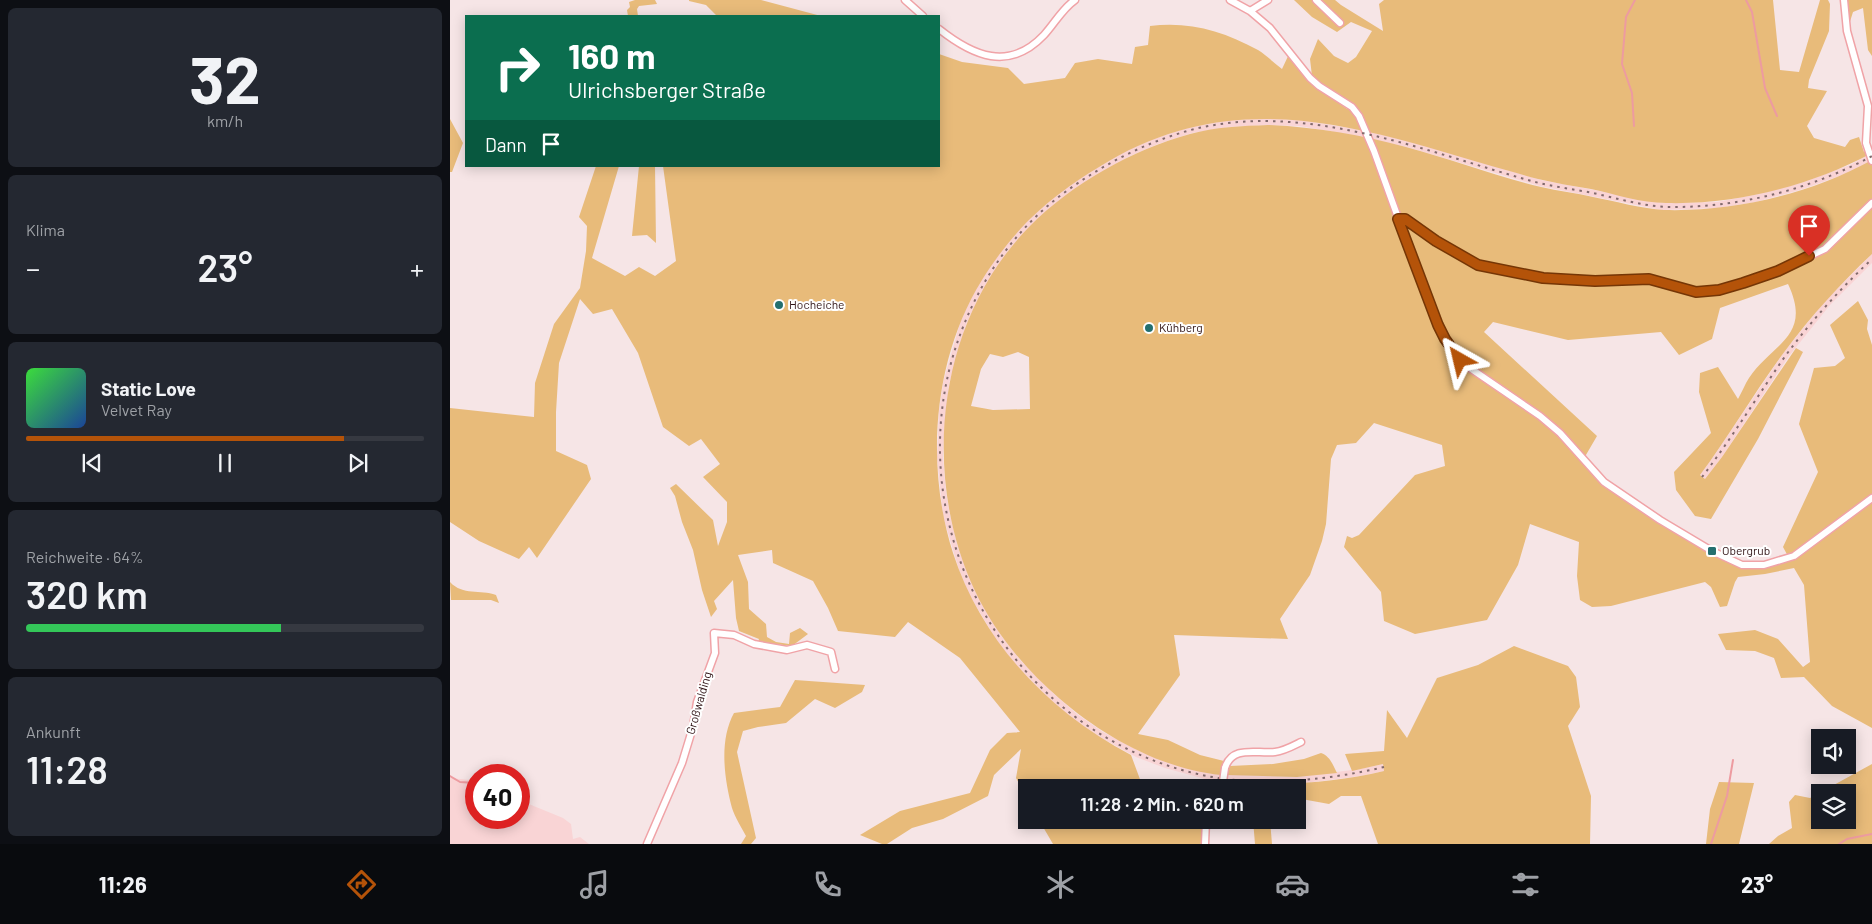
<!DOCTYPE html>
<html lang="de">
<meta charset="utf-8">
<style>
:root{--surface:#171b24;--page:#242831;--text:#f1f3f6;--muted:#9ea1a6;--line:#363941;--accent:#b45309}
body{margin:0;font-family:Barlow,sans-serif;background:var(--page);color:var(--text);height:100vh;display:flex;flex-direction:column;font-size:19px;white-space:nowrap}
*{box-sizing:border-box;margin:0}
p{font-size:16px;color:var(--muted)}
.icon{flex:none;width:28px;height:28px;fill:none;stroke:currentColor;stroke-width:2;stroke-linecap:round;stroke-linejoin:round}
.map{position:relative;flex:1;overflow:hidden}
.panel{display:flex;flex-direction:column;gap:8px;padding:8px;background:#0d0f14;width:450px}
.panel>*{flex:none}
.banner{position:absolute;left:15px;top:15px;width:475px;height:152px;border-radius:0px;box-shadow:0 2px 12px #0003;background:#0b6e4f;color:#fff;overflow:hidden}
.buttons{position:absolute;left:1361px;top:729px;display:grid;gap:10px}
.buttons a{display:grid;place-items:center;width:45px;height:45px;border-radius:0px;background:var(--surface);box-shadow:0 2px 12px #0003;font-size:25px}
.speed{position:absolute;left:15px;top:764px;display:flex;gap:10px;font-size:25px;font-weight:700;text-align:center}
.speed>*{display:grid;place-content:center;width:65px;height:65px;border-radius:50%;background:var(--surface);box-shadow:0 2px 12px #0003;line-height:1}
.speed .limit{border:8px solid #d22;background:#fff;color:#111}
.pin{position:absolute;display:grid;place-items:center;width:42px;height:42px;color:#fff;margin:-51px -21px;border-radius:50% 50% 50% 0;rotate:-45deg;box-shadow:0 0 5px #0007}
.pin .icon{rotate:45deg}
.me{position:absolute;width:55px;margin:-28px;rotate:323deg;stroke-linejoin:round;filter:drop-shadow(0 0 4px #0008)}
.turn{display:flex;align-items:center;gap:18px;height:105px;padding:0 20px;font-size:22px}
.turn .icon{width:65px;height:65px;stroke-width:2.5}
.turn b{display:block;font-size:35px;line-height:42px}
.then{display:flex;align-items:center;height:48px;padding:0 20px;background:#0003;gap:10px;font-size:19px}
.big{font-size:38px;font-weight:600;line-height:1.1}
.panel .card{flex:1;display:flex;flex-direction:column;justify-content:center;gap:8px;min-width:0;padding:0 18px;border-radius:8px;background:var(--page)}
.panel .dial{align-items:center;gap:0}
.dial b{font-size:65px;line-height:1}
.song{display:flex;align-items:center;gap:15px}
.cover{width:60px;height:60px;border-radius:8px;background:linear-gradient(135deg,hsl(120 70% 55%),hsl(220 70% 35%))}
.played{height:5px;border-radius:2px;background:linear-gradient(90deg,var(--accent) 80%,var(--line) 80%)}
.keys{display:flex;justify-content:space-around;direction:ltr}
.heat{display:flex;justify-content:space-between;align-items:center;font-size:28px;direction:ltr}
.charge{height:8px;border-radius:4px;background:linear-gradient(90deg,#34c759 64%,var(--line) 0)}
.trip{position:absolute;left:568px;top:779px;width:288px;height:50px;border-radius:0px;background:var(--surface);box-shadow:0 2px 12px #0003;font-weight:600;line-height:50px;text-align:center}
.dock{display:flex;height:80px;justify-content:space-around;align-items:center;background:#090b0e;color:var(--muted)}
.dock .icon{width:35px;height:35px}
.dock .current{color:var(--accent)}
.dock b{font-size:22px;color:var(--text)}
main{display:flex;flex:1;min-height:0}
.map>svg:first-child{display:block}
</style>
<main>
<section class="panel">
<div class="card dial"><b>32</b><p>km/h</p></div>
<div class="card"><p>Klima</p>
<div class="heat"><a>−</a><b class="big">23°</b><a>+</a></div>
</div>
<div class="card">
<div class="song"><i class="cover"></i><div><b>Static Love</b><p>Velvet Ray</p></div></div>
<div class="played"></div>
<div class="keys"><svg class="icon" aria-label="previous" viewBox="0 0 24 24"><path d="M18 5L8 12l10 7zM5 5v14"/></svg><svg class="icon" aria-label="pause" viewBox="0 0 24 24"><path d="M8 5v14M16 5v14"/></svg><svg class="icon" aria-label="next" viewBox="0 0 24 24"><path d="M6 5l10 7-10 7zM19 5v14"/></svg></div>
</div>
<div class="card"><p>Reichweite · 64%</p><b class="big">320 km</b><div class="charge"></div></div>
<div class="card"><p>Ankunft</p><b class="big">11:28</b></div>
</section>
<div class="map">
<svg width="1422" height="844" viewBox="0 0 1422 844">
<rect width="100%" height="100%" fill="#f6e5e6"/>
<!-- built -->
<path fill="#f9d4d5" d="M 818,118 L 850,120 L 918,131 L 959,141 L 1091,180 L 1213,203 L 1267,202 L 1304,195 L 1351,183 L 1400,165 L 1422,153 L 1422,160 L 1403,171 L 1353,189 L 1306,202 L 1268,208 L 1212,210 L 1090,186 L 957,147 L 879,131 L 849,126 L 818,125 L 780,127 L 742,133 L 708,144 L 678,157 L 620,193 L 580,227 L 559,250 L 529,297 L 516,325 L 499,384 L 494,435 L 493,457 L 496,492 L 500,515 L 508,548 L 526,593 L 552,637 L 571,661 L 604,694 L 627,714 L 653,732 L 689,751 L 732,766 L 763,774 L 847,777 L 910,769 L 933,764 L 934,771 L 911,776 L 847,784 L 762,781 L 715,768 L 686,757 L 650,737 L 623,719 L 599,699 L 566,665 L 547,641 L 520,596 L 509,570 L 493,516 L 487,457 L 489,411 L 493,383 L 510,323 L 523,294 L 537,271 L 554,246 L 575,222 L 616,187 L 675,151 L 706,138 L 740,127 L 779,120 Z
M 1422,254 L 1422,263 L 1380,305 L 1339,356 L 1272,457 L 1255,479 L 1250,475 L 1266,453 L 1334,352 L 1375,301 Z
M 0,778 L 20,780 L 26,783 L 26,818 L 69,818 L 69,800 L 113,818 L 121,824 L 123,839 L 130,837 L 139,844 L 0,844 Z"/>
<!-- green -->
<path fill="#e8bb7a" fill-rule="evenodd" d="M 185,0 L 205,0 L 207,4 L 189,6 L 187,9 L 188,16 L 178,16 L 177,10 L 180,7 L 179,2 Z
M 239,0 L 311,0 L 371,16 L 267,16 L 256,5 L 239,1 Z
M 844,0 L 885,0 L 891,5 L 933,31 L 929,4 L 934,0 L 1323,0 L 1330,70 L 1349,72 L 1370,0 L 1378,0 L 1380,4 L 1379,31 L 1359,80 L 1358,88 L 1377,91 L 1357,126 L 1364,138 L 1395,147 L 1400,140 L 1409,137 L 1414,152 L 1422,147 L 1422,153 C 1360,186 1286,205 1216,203 C 1191,203 1165,194 1141,189 C 1123,186 1105,183 1088,179 C 941,140 805,76 659,161 C 603,194 567,224 532,280 C 483,359 475,465 503,553 C 532,642 599,712 681,755 L 691,782 L 681,784 L 683,788 L 576,788 L 576,796 L 566,778 L 571,749 L 544,775 L 538,796 L 493,819 L 462,828 L 437,844 L 432,844 L 410,835 L 450,811 L 520,793 L 540,750 L 557,733 L 570,732 L 510,658 L 458,622 L 445,637 L 388,631 L 378,608 L 363,581 L 323,563 L 322,550 L 288,555 L 298,582 L 299,609 L 316,624 L 317,637 L 326,642 L 339,644 L 340,633 L 350,628 L 358,634 L 342,646 L 308,642 L 309,639 L 289,631 L 286,618 L 283,580 L 264,601 L 267,609 L 261,617 L 252,590 L 243,550 L 232,522 L 225,496 L 220,488 L 226,484 L 263,520 L 268,546 L 277,522 L 277,502 L 253,477 L 270,464 L 251,439 L 239,446 L 213,427 L 188,353 L 162,309 L 143,314 L 130,299 L 109,363 L 106,412 L 106,451 L 137,465 L 141,479 L 87,558 L 79,547 L 69,559 L 29,541 L 0,522 L 0,408 L 84,417 L 85,383 L 104,324 L 130,288 L 136,251 L 137,226 L 129,217 L 146,166 L 169,166 L 142,258 L 175,276 L 189,267 L 205,276 L 226,261 L 213,166 L 489,166 L 489,54 L 512,62 L 558,68 L 574,84 L 615,78 L 625,63 L 648,59 L 682,64 L 685,47 L 698,45 L 700,26 C 739,21 773,31 808,50 C 816,55 824,63 832,69 L 840,52 L 859,80 L 897,109 L 899,106 L 862,76 L 860,59 L 868,39 L 884,56 L 898,63 L 906,57 L 922,31 L 901,22 L 887,32 L 862,17 Z
M 1396,0 L 1422,0 L 1422,56 L 1418,50 L 1413,8 L 1403,12 L 1397,31 Z
M 0,119 L 13,143 L 2,172 L 0,172 Z
M 818,125 C 865,127 911,135 956,147 C 1001,159 1045,176 1091,187 C 1108,191 1126,193 1143,197 C 1164,201 1193,209 1214,210 C 1285,212 1360,194 1422,160 L 1422,254 C 1390,284 1361,316 1335,351 C 1305,391 1280,435 1250,475 L 1255,479 L 1272,457 L 1346,348 L 1353,352 L 1308,439 L 1261,519 L 1245,516 L 1226,490 L 1224,472 L 1261,433 L 1249,392 L 1250,373 L 1268,367 L 1288,399 C 1292,392 1295,384 1299,378 C 1322,343 1363,337 1338,284 L 1270,308 L 1262,339 L 1229,355 L 1211,332 L 1118,340 L 1043,322 L 1034,332 L 1147,436 L 1133,460 L 1169,494 L 1292,565 L 1314,565 L 1339,558 L 1333,547 L 1368,472 L 1349,424 L 1364,368 L 1385,366 L 1395,358 L 1380,325 L 1408,301 L 1418,320 L 1417,329 L 1422,345 L 1422,728 L 1382,706 L 1354,677 L 1331,678 L 1324,658 L 1305,651 L 1276,650 L 1268,634 L 1305,630 L 1328,639 L 1353,667 L 1360,662 L 1354,585 L 1344,568 L 1315,574 L 1288,577 L 1285,582 L 1277,606 L 1270,607 L 1261,587 L 1255,582 L 1161,606 L 1142,607 L 1130,600 L 1127,576 L 1129,542 L 1080,524 L 1068,565 L 1037,620 L 965,634 L 934,621 L 931,592 L 894,547 L 897,536 L 902,538 L 909,535 L 965,475 L 995,466 L 992,445 L 924,423 L 906,443 L 887,445 L 881,459 L 876,524 L 872,541 L 860,575 L 830,619 L 838,639 L 724,635 L 730,675 L 688,734 L 718,740 L 750,755 L 774,761 L 771,775 C 712,769 654,737 610,699 C 575,669 545,633 525,591 C 470,474 487,320 580,226 C 623,183 682,150 740,134 C 765,127 792,126 818,125 ZM 568,352 L 579,357 L 580,409 L 543,410 L 521,406 L 531,369 L 540,354 L 553,357 Z
M 189,166 L 205,166 L 206,243 L 197,235 L 182,236 Z
M 0,582 C 13,596 30,589 46,595 L 49,603 L 41,600 L 1,600 Z
M 1064,646 L 1118,666 L 1126,677 L 1130,707 L 1118,726 L 1141,796 L 1140,844 L 928,844 L 911,796 L 891,796 L 879,804 L 846,798 L 846,788 L 802,787 L 807,783 C 850,785 892,781 934,771 L 933,764 L 902,771 L 895,754 L 934,751 L 937,710 L 957,738 L 987,678 L 1028,665 Z
M 345,680 L 415,685 L 412,692 L 385,708 L 365,699 L 336,723 L 308,727 L 293,731 L 287,752 L 306,838 L 301,844 L 291,844 L 296,836 C 291,827 285,817 282,808 C 274,778 269,740 284,713 L 330,707 Z
M 871,753 C 880,756 883,765 887,773 L 847,777 L 775,775 L 775,769 L 780,766 L 823,764 L 854,759 Z
M 1422,764 L 1422,844 L 1319,844 L 1328,836 L 1342,828 L 1339,802 L 1345,795 L 1360,798 L 1370,793 L 1370,820 L 1398,820 L 1398,792 L 1371,792 Z
M 1269,782 L 1304,783 L 1289,844 L 1256,844 L 1260,809 Z
M 589,820 L 712,820 L 731,824 L 755,821 L 755,844 L 603,844 Z
M 803,820 L 820,820 L 822,844 L 805,844 Z"/>
<g fill="none" stroke-linecap="round" stroke-linejoin="round">
<!-- stream -->
<path stroke="#ed9ba0" stroke-width="2" d="M 1296,0 L 1302,12 L 1315,88 L 1327,116
M 1184,126 L 1182,93 L 1172,64 L 1176,17 L 1185,0
M 0,776 L 10,782 L 26,783
M 1261,844 L 1277,796 L 1283,760
M 1389,844 L 1397,839 L 1422,834"/>
<defs>
<path id="minor" d="M 455,0 L 473,16
M 780,0 L 800,11 L 820,28 L 860,78 L 869,86 L 902,107 L 909,116 L 924,151 L 981,309 L 995,339 L 1005,353 L 1017,366 L 1090,416 L 1110,433 L 1154,482 L 1210,520 L 1262,551 L 1292,565 L 1314,565 L 1344,556 L 1422,498
M 866,0 L 890,23
M 1394,0 L 1397,31 L 1418,106 L 1416,143 L 1422,161
M 800,11 L 818,0
M 489,29 C 523,56 559,72 594,35 C 605,23 612,9 625,0
M 948,219 L 955,219 L 986,241 L 1028,265 L 1093,278 L 1145,281 L 1199,279 L 1246,291 L 1269,290 L 1293,283 L 1328,271 L 1375,249 L 1422,203
M 775,768 C 782,745 806,754 825,752 C 834,751 843,746 851,742
M 197,844 L 232,763 L 243,727 L 247,702 L 265,653 L 264,633 L 284,635 L 304,644 L 337,650 L 357,645 L 381,652 L 385,669
M 755,844 L 756,820"/>
</defs>
<!-- minor casing -->
<use href="#minor" stroke="#f0a3a7" stroke-width="9"/>
<!-- minor -->
<use href="#minor" stroke="#fff" stroke-width="6"/>
<!-- rail -->
<path stroke="#826a6c" stroke-width="2" stroke-dasharray="2.5 5" stroke-linecap="butt" d="M 1252,477 C 1282,438 1308,395 1336,355 C 1362,320 1391,288 1422,259
M 934,767 C 879,780 812,787 757,776 C 571,739 452,546 501,363 C 520,294 559,232 618,190 C 654,164 695,143 737,131 C 852,99 976,152 1085,182 C 1102,186 1120,189 1138,192 C 1163,197 1191,206 1217,207 C 1287,208 1360,190 1422,156"/>
<defs>
<path id="minor-bridge" d="M 772,788 L 775,768"/>
</defs>
<!-- minor-bridge casing -->
<use href="#minor-bridge" stroke="#f0a3a7" stroke-width="9" stroke-linecap="butt"/>
<!-- minor-bridge -->
<use href="#minor-bridge" stroke="#fff" stroke-width="6"/>
</g>
<g fill="none" stroke-linecap="round" stroke-linejoin="round">
<defs>
<path id="route" d="M 1010,360 L 995,339 L 988,325 L 948,219 L 955,219 L 986,241 L 1028,265 L 1093,278 L 1145,281 L 1199,279 L 1246,292 L 1269,290 L 1293,283 L 1328,271 L 1359,256"/>
</defs>
<!-- route casing -->
<use href="#route" stroke="#753606" stroke-width="12"/>
<!-- route -->
<use href="#route" stroke="#b45309" stroke-width="9"/>
</g>
<!-- markers -->
<g fill="#246f6f" stroke="#fff" stroke-width="2">
<circle cx="329" cy="305" r="5"/>
<circle cx="699" cy="328" r="5"/>
<rect x="1257" y="546" width="10" height="10" rx="2.5"/>
</g>
<g text-anchor="middle" stroke-width="4" stroke-linejoin="round" paint-order="stroke">
<!-- poi labels -->
<g font-size="12" fill="#311517" stroke="#fff" text-anchor="start">
<text x="339" y="309">Hocheiche</text>
<text x="709" y="332">Kühberg</text>
<text x="1272" y="555">Obergrub</text>
</g>
<!-- street labels -->
<g font-size="12" fill="#311517" stroke="#fff">
<text transform="translate(249 703) rotate(-74)" y="4">Großwalding</text>
</g>
</g>
</svg>
<div class="buttons">
<a><svg class="icon" aria-label="sound" viewBox="0 0 24 24"><path d="M4 9h4l5-4v14l-5-4H4zM17 9q2 3 0 6"/></svg></a>
<a><svg class="icon" aria-label="layers" viewBox="0 0 24 24"><path d="M12 4l9 5-9 5-9-5zM3 14l9 5 9-5"/></svg></a>
</div>
<div class="speed"><div class="limit">40</div></div>
<div class="pin" style="left:1359px;top:256px;background:#d93025"><svg class="icon" aria-label="arrive" viewBox="0 0 24 24"><path d="M6 21V4h12l-3 4 3 4H6"/></svg></div>
<svg class="me" style="left:1010px;top:360px" viewBox="-20 -20 40 40"><path d="M0-17L14 15 0 8-14 15z" fill="#b45309" stroke="#fff" stroke-width="4"/></svg>
<div class="trip">11:28 · 2 Min. · 620 m</div>
<div class="banner">
<div class="turn"><svg class="icon" aria-label="right" viewBox="0 0 24 24"><path d="M7 20v-9h11M14 6l5 5-5 5"/></svg><div><b>160 m</b>Ulrichsberger Straße</div></div>
<div class="then">Dann<svg class="icon" aria-label="arrive" viewBox="0 0 24 24"><path d="M6 21V4h12l-3 4 3 4H6"/></svg></div>
</div>
</div>
</main>
<nav class="dock">
<b>11:26</b>
<svg class="icon current" aria-label="directions" viewBox="0 0 24 24"><path d="M12 3l9 9-9 9-9-9zM9 14v-3h6M13 9l2 2-2 2"/></svg>
<svg class="icon" aria-label="music" viewBox="0 0 24 24"><path d="M9 18V5l10-2v13"/><circle cx="6" cy="18" r="3"/><circle cx="16" cy="16" r="3"/></svg>
<svg class="icon" aria-label="phone" viewBox="0 0 24 24"><path d="M5 4h4l2 5-3 2q2 4 5 5l2-3 5 2v4C11 20 4 13 5 4z"/></svg>
<svg class="icon" aria-label="climate" viewBox="0 0 24 24"><path d="M12 3v18M4 7l16 10M4 17L20 7"/></svg>
<svg class="icon" aria-label="car" viewBox="0 0 24 24"><path d="M5 17H2v-5l4-1 3-4h7l3 4 3 1v5h-3M9 17h6M6 11h13"/><circle cx="7" cy="17" r="2"/><circle cx="17" cy="17" r="2"/></svg>
<svg class="icon" aria-label="filters" viewBox="0 0 24 24"><path d="M4 7h16M4 17h16"/><circle cx="9" cy="7" r="2"/><circle cx="15" cy="17" r="2"/></svg>
<b>23°</b>
</nav>
